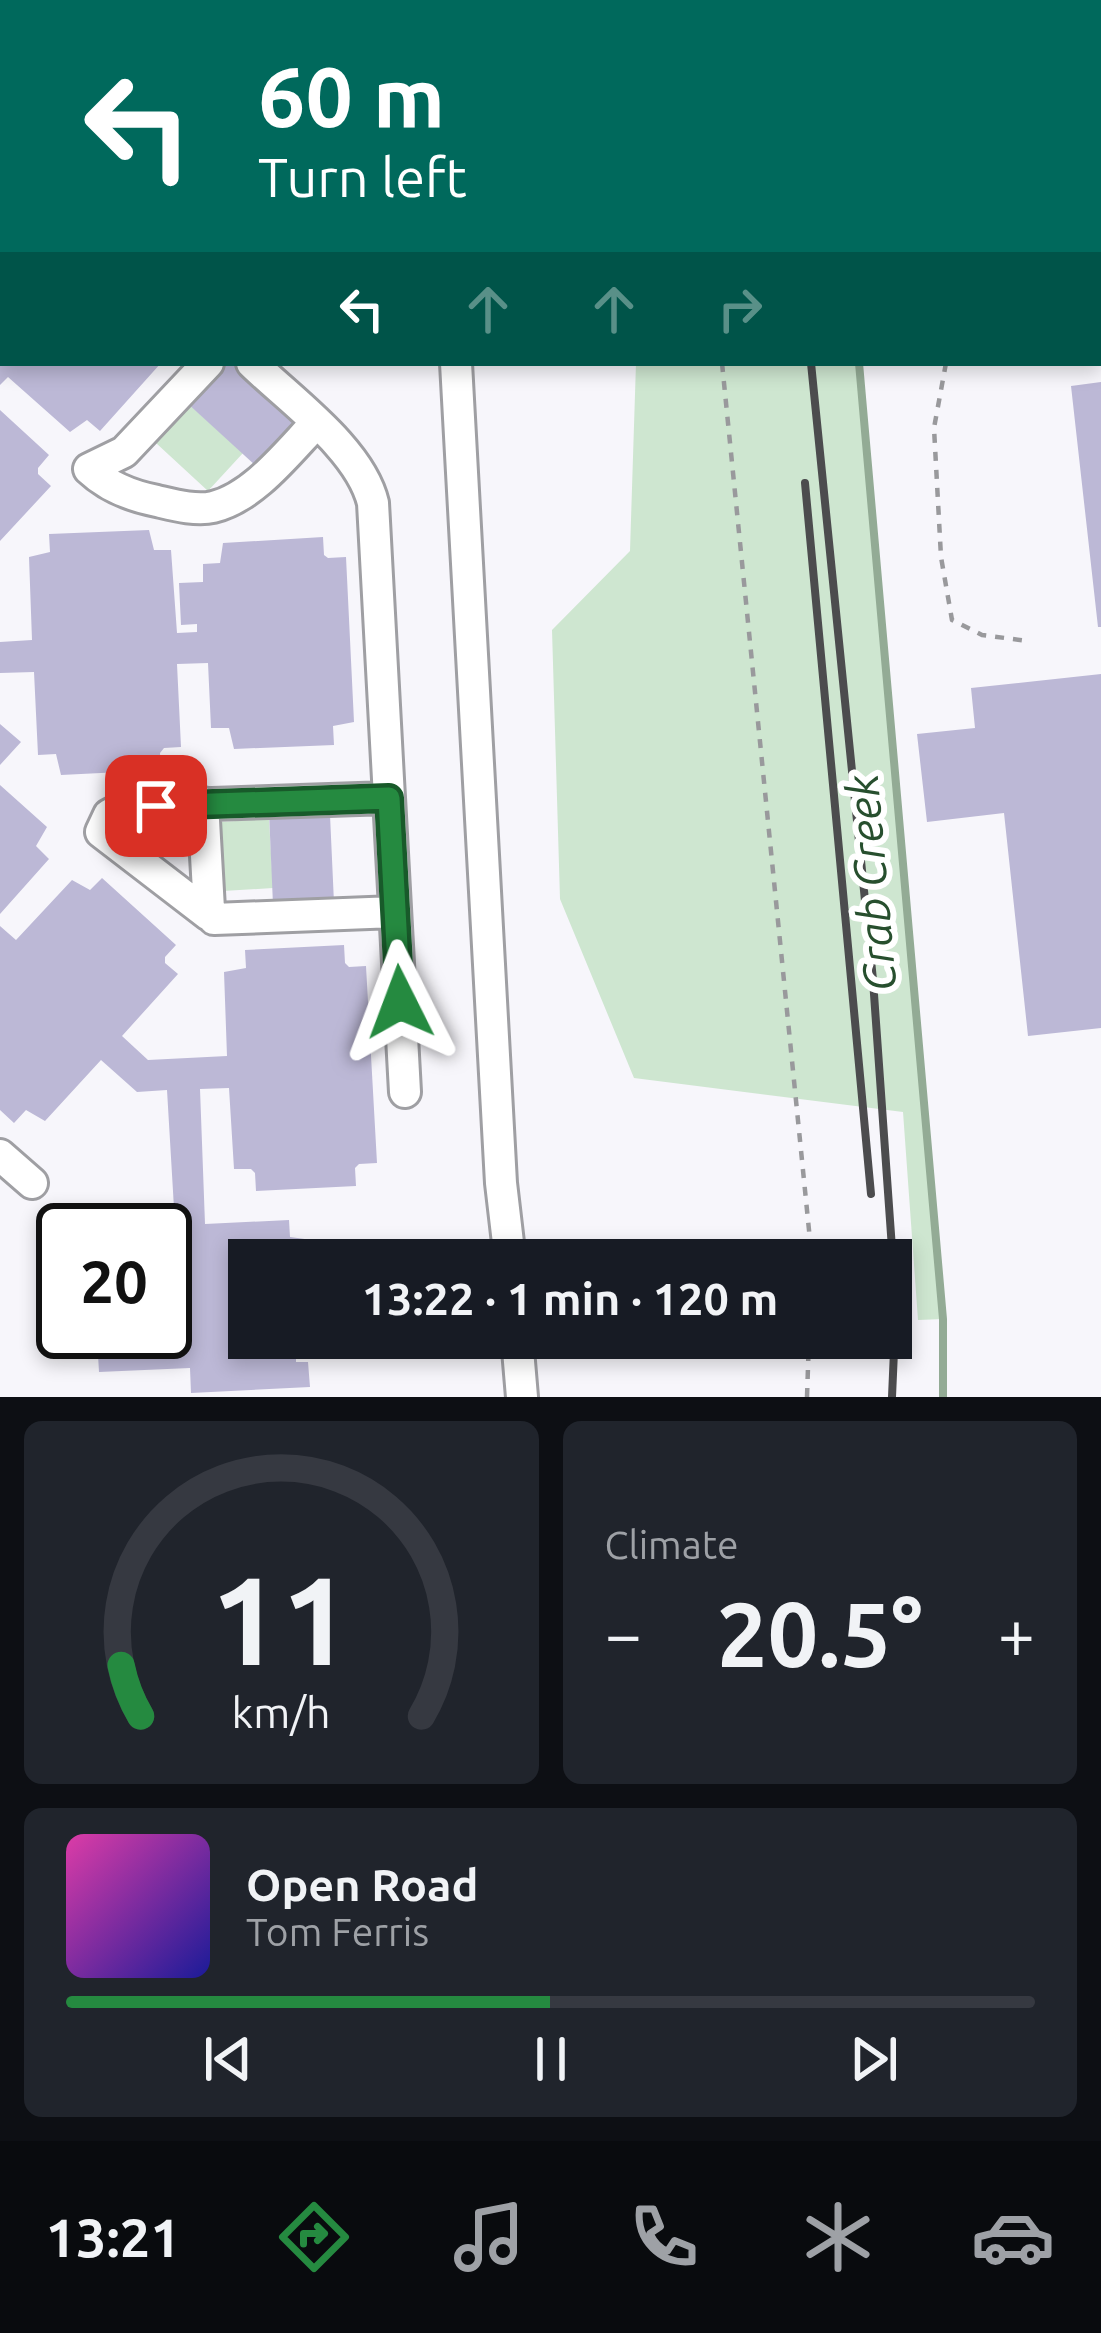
<!DOCTYPE html>
<meta charset="utf-8">
<style>
:root{--surface:#171b24;--page:#20242c;--text:#f1f3f6;--muted:#9ea1a6;--line:#363941;--accent:#258a40}
body{margin:0;font-family:Ubuntu,sans-serif;background:var(--page);color:var(--text);height:100vh;display:flex;flex-direction:column;font-size:45px;white-space:nowrap}
*{box-sizing:border-box;margin:0}
p{font-size:39px;color:var(--muted)}
.icon{flex:none;width:66px;height:66px;fill:none;stroke:currentColor;stroke-width:2;stroke-linecap:round;stroke-linejoin:round}
.map{position:relative;height:1397px;overflow:hidden}
.sheet{display:flex;flex-direction:column;gap:24px;padding:24px;background:#0d0f14;flex:1}
.sheet>*{flex:none}
.banner{position:absolute;left:0px;top:0px;width:1101px;height:366px;box-shadow:0 6px 18px #0003;background:#00695c;color:#fff;overflow:hidden}
.speed{position:absolute;left:36px;top:1203px;display:flex;gap:24px;font-size:60px;font-weight:700;text-align:center}
.speed>*{display:grid;place-content:center;width:156px;height:156px;border-radius:50%;background:var(--surface);box-shadow:0 6px 18px #0003;line-height:1}
.speed .limit{border:6px solid #111;border-radius:18px;background:#fff;color:#111}
.pin{position:absolute;display:grid;place-items:center;width:102px;height:102px;color:#fff;margin:-51px;border-radius:24px;box-shadow:0 6px 18px #0006}
.me{position:absolute;width:132px;margin:-66px;rotate:357deg;stroke-linejoin:round;filter:drop-shadow(0 0 9px #0008)}
.turn{display:flex;align-items:center;gap:42px;height:252px;padding:0 60px;font-size:54px}
.turn .icon{width:156px;height:156px;stroke-width:2.5}
.turn b{display:block;font-size:84px;line-height:102px}
.lanes{display:flex;align-items:center;height:114px;padding:0 60px;background:#0003;justify-content:center;gap:60px;direction:ltr}
.lanes .off{opacity:.35}
.big{font-size:90px;font-weight:600;line-height:1.1}
.sheet .widget{flex:1;display:flex;flex-direction:column;justify-content:center;gap:18px;min-width:0;padding:0 42px;border-radius:18px;background:var(--page)}
.sheet .dial{align-items:center;gap:0}
.dial svg{height:312px;overflow:visible;fill:none;stroke:var(--line);stroke-width:7;stroke-linecap:round;text-anchor:middle}
.dial text{fill:var(--text);stroke:none}
.song{display:flex;align-items:center;gap:36px}
.cover{width:144px;height:144px;border-radius:18px;background:linear-gradient(135deg,hsl(320 70% 55%),hsl(240 70% 35%))}
.played{height:12px;border-radius:6px;background:linear-gradient(90deg,var(--accent) 50%,var(--line) 50%)}
.keys{display:flex;justify-content:space-around;direction:ltr}
.heat{display:flex;justify-content:space-between;align-items:center;font-size:66px;direction:ltr}
.sheet .tiles{flex:1;display:grid;gap:24px;grid-template-columns:1fr 1fr}
.widget:last-child{grid-column:span 2}
.trip{position:absolute;left:228px;top:1239px;width:684px;height:120px;border-radius:0px;background:var(--surface);box-shadow:0 6px 18px #0003;font-weight:600;line-height:120px;text-align:center}
.menu{display:flex;height:192px;justify-content:space-around;align-items:center;background:#090b0e;color:var(--muted)}
.menu .icon{width:84px;height:84px}
.menu .selected{color:var(--accent)}
.menu b{font-size:54px;color:var(--text)}
.map>svg:first-child{display:block}
</style>
<div class="map">
<svg width="1101" height="1397" viewBox="0 0 1101 1397">
<rect width="100%" height="100%" fill="#f7f6fb"/>
<!-- green -->
<path fill="#cee6d0" d="M 484,0 L 830,0 L 831,3 L 487,3 Z
M 636,363 L 859,363 L 943,1319 L 918,1320 L 903,1112 L 634,1078 L 560,899 L 552,630 L 630,551 Z
M 191,406 L 243,453 L 208,491 L 156,443 Z
M 269,819 L 273,888 L 223,891 L 220,822 Z"/>
<g fill="none" stroke-linecap="round" stroke-linejoin="round">
<!-- stream -->
<path stroke="#93ab95" stroke-width="8" d="M 830,0 L 831,3
M 859,363 L 943,1319 L 943,1397"/>
</g>
<!-- building -->
<path fill="#bcb8d6" d="M 0,363 L 161,363 L 100,431 L 87,420 L 70,432 L 8,377 L 0,385 Z
M 221,363 L 232,363 L 297,421 L 256,466 L 186,402 Z
M 1101,382 L 1101,627 L 1098,627 L 1071,386 Z
M 0,410 L 49,455 L 38,468 L 38,474 L 51,486 L 0,541 Z
M 149,530 L 154,550 L 171,550 L 177,633 L 197,632 L 197,624 L 181,625 L 179,583 L 203,582 L 203,564 L 220,563 L 223,543 L 323,537 L 324,555 L 328,558 L 346,557 L 354,722 L 333,726 L 334,745 L 234,749 L 229,728 L 211,728 L 208,663 L 177,664 L 181,747 L 164,748 L 160,753 L 161,770 L 61,775 L 56,754 L 38,755 L 34,672 L 0,673 L 0,642 L 32,640 L 29,557 L 50,552 L 49,534 Z
M 1101,674 L 1101,1028 L 1028,1036 L 1004,813 L 927,822 L 917,734 L 975,728 L 971,688 Z
M 0,724 L 21,742 L 0,765 Z
M 0,785 L 47,827 L 36,846 L 49,859 L 0,914 Z
M 269,812 L 330,815 L 334,903 L 273,905 Z
M 102,878 L 176,945 L 165,957 L 165,963 L 178,974 L 122,1036 L 148,1060 L 227,1056 L 224,972 L 246,968 L 245,950 L 344,945 L 345,963 L 349,967 L 366,966 L 377,1163 L 359,1164 L 355,1168 L 356,1186 L 256,1191 L 255,1173 L 251,1169 L 234,1169 L 229,1088 L 200,1089 L 205,1224 L 289,1220 L 290,1237 L 312,1240 L 313,1260 L 249,1260 L 249,1338 L 303,1338 L 296,1345 L 296,1362 L 308,1362 L 310,1387 L 191,1393 L 190,1368 L 99,1372 L 98,1355 L 94,1351 L 76,1352 L 75,1332 L 165,1332 L 165,1226 L 175,1225 L 167,1090 L 137,1092 L 101,1060 L 45,1121 L 26,1110 L 14,1123 L 0,1110 L 0,926 L 16,940 L 72,880 L 90,890 Z"/>
<g fill="none" stroke-linecap="round" stroke-linejoin="round">
<defs>
<path id="minor" d="M 102,0 L 105,3
M 208,363 L 124,452 L 89,469 C 108,487 131,496 157,501 C 174,505 196,511 213,507 C 254,497 288,452 316,423
M 252,363 C 291,401 360,449 373,503 L 405,1092
M 456,363 L 501,1183 L 510,1260
M 203,803 L 209,909 L 214,919 L 395,912
M 209,915 L 101,832 L 109,815 L 124,807 L 389,798
M 0,1155 L 32,1183
M 517,1338 L 522,1397"/>
</defs>
<!-- minor casing -->
<use href="#minor" stroke="#9f9fa3" stroke-width="36"/>
<!-- path -->
<path stroke="#99999c" stroke-width="4.5" stroke-dasharray="9 9" stroke-linecap="butt" d="M 692,0 L 692,3
M 1098,119 L 1101,118
M 722,363 L 812,1260
M 946,363 L 934,428 L 941,557 L 952,620 L 982,635 L 1028,641
M 807,1397 L 809,1338"/>
<!-- minor -->
<use href="#minor" stroke="#fff" stroke-width="30"/>
<!-- rail -->
<path stroke="#4c4c4e" stroke-width="8" d="M 777,0 L 777,3
M 811,363 L 873,980 L 896,1305 L 892,1397
M 805,483 L 871,1194"/>
</g>
<g fill="none" stroke-linecap="round" stroke-linejoin="round">
<defs>
<path id="route" d="M 156,806 L 389,798 L 400,1002"/>
</defs>
<!-- route casing -->
<use href="#route" stroke="#185a2a" stroke-width="30"/>
<!-- route -->
<use href="#route" stroke="#258a40" stroke-width="21"/>
</g>
<g text-anchor="middle" stroke-width="12" stroke-linejoin="round" paint-order="stroke">
<!-- water labels -->
<g font-size="45" font-style="italic" fill="#274f2e" stroke="#fff">
<text transform="translate(871 883) rotate(-95)" y="16">Crab Creek</text>
</g>
</g>
</svg>
<div class="speed"><div class="limit">20</div></div>
<div class="pin" style="left:156px;top:806px;background:#d93025"><svg class="icon" aria-label="arrive" viewBox="0 0 24 24"><path d="M6 21V4h12l-3 4 3 4H6"/></svg></div>
<svg class="me" style="left:400px;top:1002px" viewBox="-20 -20 40 40"><path d="M0-17L14 15 0 8-14 15z" fill="#258a40" stroke="#fff" stroke-width="4"/></svg>
<div class="trip">13:22 · 1 min · 120 m</div>
<div class="banner">
<div class="turn"><svg class="icon" aria-label="left" viewBox="0 0 24 24"><path d="M17 20v-9H6M10 6l-5 5 5 5"/></svg><div><b>60 m</b>Turn left</div></div>
<div class="lanes"><svg class="icon" aria-label="left" viewBox="0 0 24 24"><path d="M17 20v-9H6M10 6l-5 5 5 5"/></svg><svg class="icon off" aria-label="ahead" viewBox="0 0 24 24"><path d="M12 20V5M6 11l6-6 6 6"/></svg><svg class="icon off" aria-label="ahead" viewBox="0 0 24 24"><path d="M12 20V5M6 11l6-6 6 6"/></svg><svg class="icon off" aria-label="right" viewBox="0 0 24 24"><path d="M7 20v-9h11M14 6l5 5-5 5"/></svg></div>
</div>
</div>
<section class="sheet">
<div class="tiles">
<div class="widget dial"><svg viewBox="0 0 100 80">
<path d="M14 69A42 42 0 1 1 86 69"/>
<path d="M14 69A42 42 0 0 1 9 56" stroke="#258a40"/>
<text x="50" y="56" font-size="32" font-weight="700">11</text>
<text x="50" y="72" font-size="11">km/h</text>
</svg></div>
<div class="widget"><p>Climate</p>
<div class="heat"><a>−</a><b class="big">20.5°</b><a>+</a></div>
</div>
<div class="widget">
<div class="song"><i class="cover"></i><div><b>Open Road</b><p>Tom Ferris</p></div></div>
<div class="played"></div>
<div class="keys"><svg class="icon" aria-label="previous" viewBox="0 0 24 24"><path d="M18 5L8 12l10 7zM5 5v14"/></svg><svg class="icon" aria-label="pause" viewBox="0 0 24 24"><path d="M8 5v14M16 5v14"/></svg><svg class="icon" aria-label="next" viewBox="0 0 24 24"><path d="M6 5l10 7-10 7zM19 5v14"/></svg></div>
</div>
</div>
</section>
<nav class="menu">
<b>13:21</b>
<svg class="icon selected" aria-label="directions" viewBox="0 0 24 24"><path d="M12 3l9 9-9 9-9-9zM9 14v-3h6M13 9l2 2-2 2"/></svg>
<svg class="icon" aria-label="music" viewBox="0 0 24 24"><path d="M9 18V5l10-2v13"/><circle cx="6" cy="18" r="3"/><circle cx="16" cy="16" r="3"/></svg>
<svg class="icon" aria-label="phone" viewBox="0 0 24 24"><path d="M5 4h4l2 5-3 2q2 4 5 5l2-3 5 2v4C11 20 4 13 5 4z"/></svg>
<svg class="icon" aria-label="climate" viewBox="0 0 24 24"><path d="M12 3v18M4 7l16 10M4 17L20 7"/></svg>
<svg class="icon" aria-label="car" viewBox="0 0 24 24"><path d="M5 17H2v-5l4-1 3-4h7l3 4 3 1v5h-3M9 17h6M6 11h13"/><circle cx="7" cy="17" r="2"/><circle cx="17" cy="17" r="2"/></svg>
</nav>
